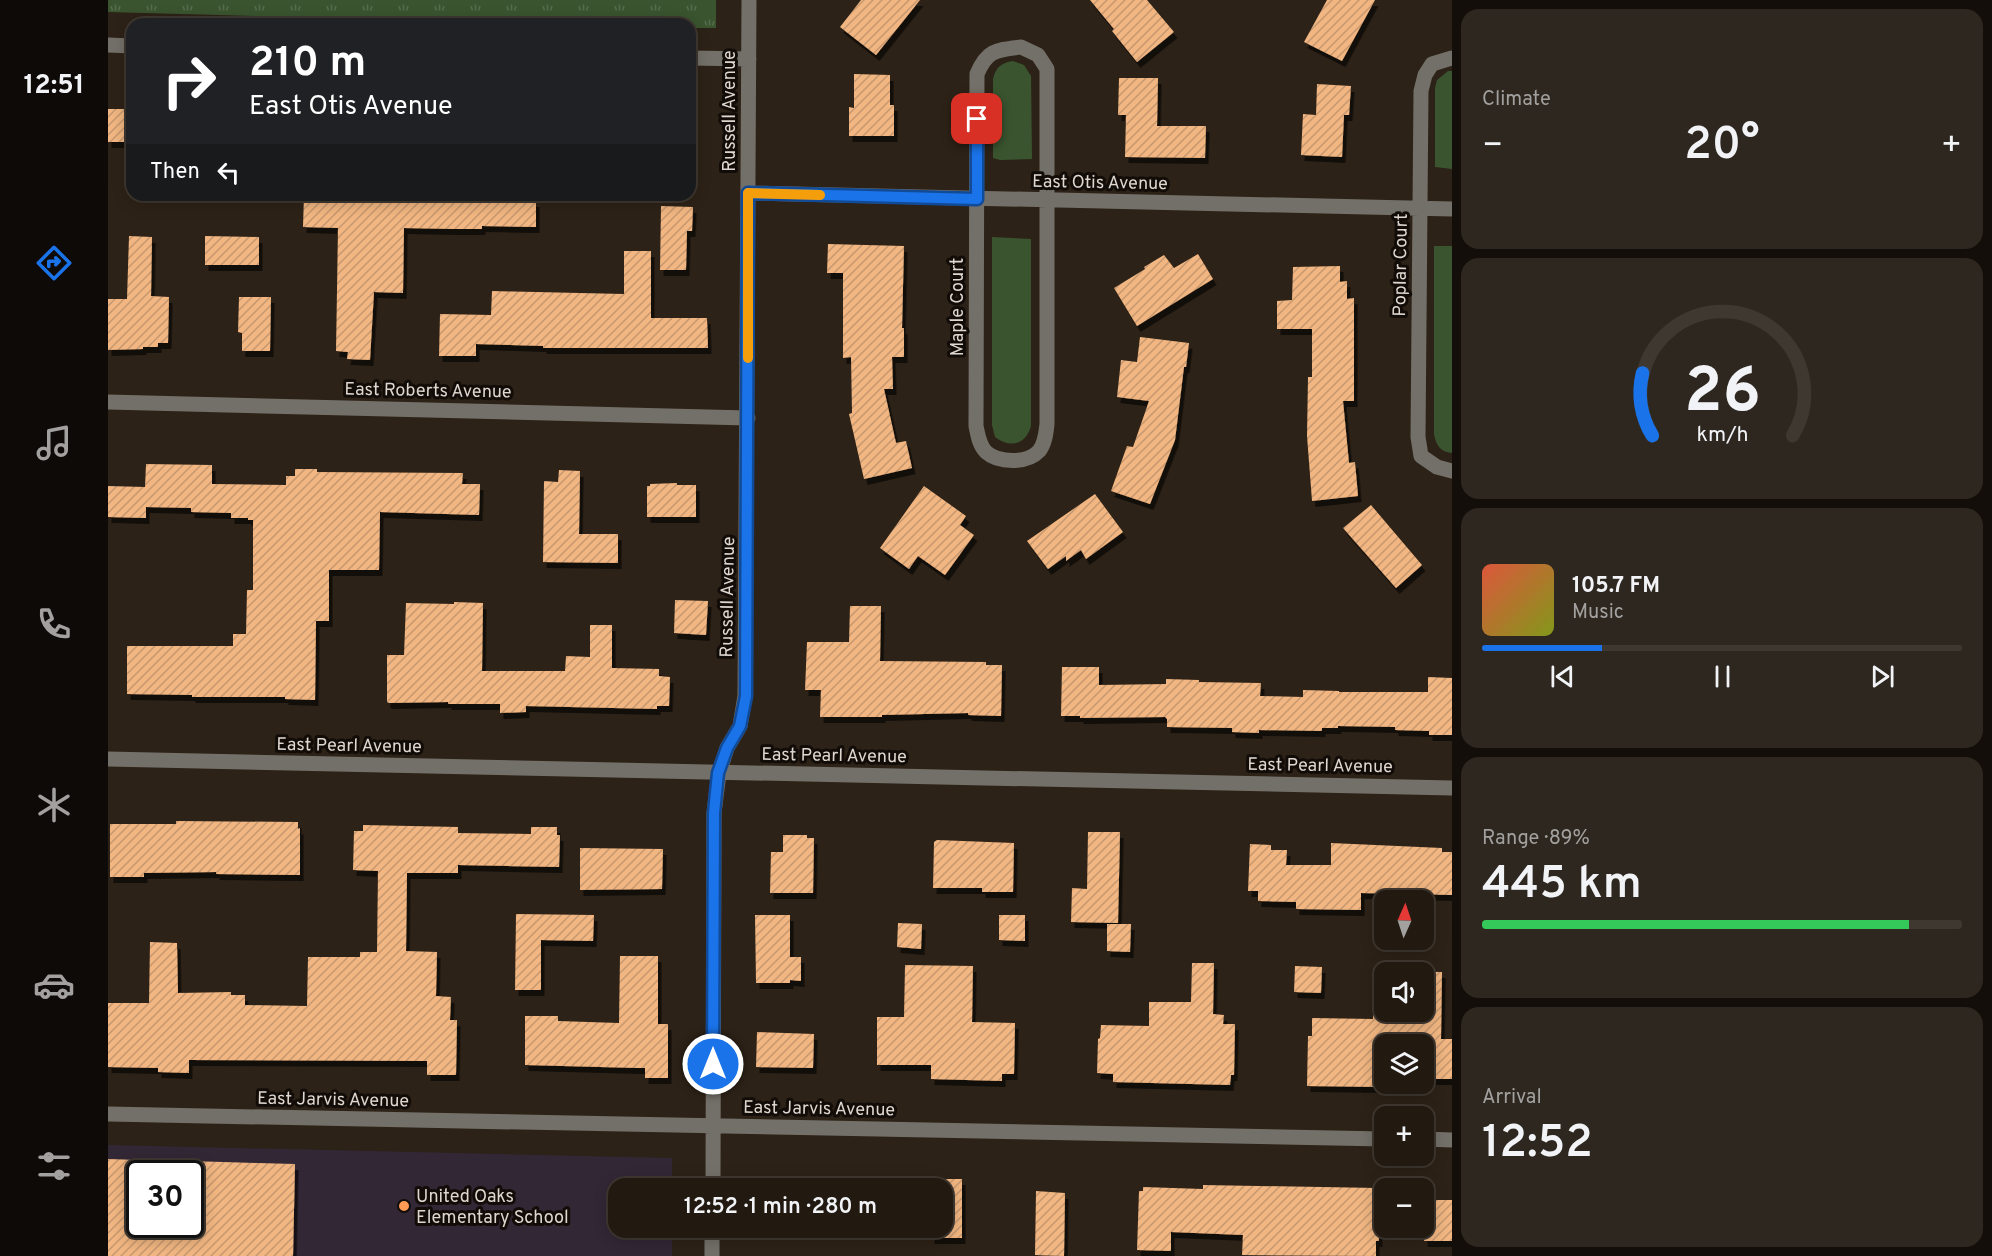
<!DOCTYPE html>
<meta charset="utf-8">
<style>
:root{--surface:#221a11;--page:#2e271f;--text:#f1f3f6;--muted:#a2a19f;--line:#3f3831;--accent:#1a73e8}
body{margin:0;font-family:Overpass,sans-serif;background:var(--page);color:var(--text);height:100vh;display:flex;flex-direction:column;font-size:22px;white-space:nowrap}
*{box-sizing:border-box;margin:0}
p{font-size:20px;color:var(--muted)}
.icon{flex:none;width:33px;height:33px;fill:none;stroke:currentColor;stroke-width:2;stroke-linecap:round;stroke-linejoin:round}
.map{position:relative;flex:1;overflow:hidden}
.sheet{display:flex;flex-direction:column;gap:9px;padding:9px;background:#130e09;width:540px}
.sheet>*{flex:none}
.hud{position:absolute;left:18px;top:18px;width:570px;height:183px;border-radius:18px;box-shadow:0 3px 15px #0003,0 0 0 2px var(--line);background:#202124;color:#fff;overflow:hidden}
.needle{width:39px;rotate:3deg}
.fabs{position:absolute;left:1266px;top:890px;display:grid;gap:12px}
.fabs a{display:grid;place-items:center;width:60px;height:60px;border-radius:12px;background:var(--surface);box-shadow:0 3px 15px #0003,0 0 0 2px var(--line);font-size:30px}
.speed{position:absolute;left:18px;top:1160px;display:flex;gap:12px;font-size:30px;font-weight:700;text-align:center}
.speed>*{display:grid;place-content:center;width:78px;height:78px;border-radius:50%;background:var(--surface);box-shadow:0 3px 15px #0003,0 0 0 2px var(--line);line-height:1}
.speed .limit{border:3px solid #111;border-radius:9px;background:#fff;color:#111}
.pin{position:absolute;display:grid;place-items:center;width:51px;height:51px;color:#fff;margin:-26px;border-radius:12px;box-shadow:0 3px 9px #0006}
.me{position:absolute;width:66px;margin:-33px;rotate:0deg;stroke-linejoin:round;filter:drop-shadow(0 0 4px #0008)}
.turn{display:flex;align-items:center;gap:21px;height:126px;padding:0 24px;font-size:27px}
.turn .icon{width:78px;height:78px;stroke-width:2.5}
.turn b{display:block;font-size:42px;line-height:51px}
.then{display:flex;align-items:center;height:57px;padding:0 24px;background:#0003;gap:12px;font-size:22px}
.big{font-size:45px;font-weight:600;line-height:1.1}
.sheet .card{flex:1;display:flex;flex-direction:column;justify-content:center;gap:9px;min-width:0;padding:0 21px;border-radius:18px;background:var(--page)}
.sheet .dial{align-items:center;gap:0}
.dial svg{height:156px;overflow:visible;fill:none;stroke:var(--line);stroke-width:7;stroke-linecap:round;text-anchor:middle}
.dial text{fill:var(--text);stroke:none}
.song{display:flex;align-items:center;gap:18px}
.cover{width:72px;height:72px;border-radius:9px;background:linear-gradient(135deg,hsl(10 70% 55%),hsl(70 70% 35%))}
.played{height:6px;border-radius:3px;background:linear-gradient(90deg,var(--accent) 25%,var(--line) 25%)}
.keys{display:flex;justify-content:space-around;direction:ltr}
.heat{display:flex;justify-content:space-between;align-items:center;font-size:33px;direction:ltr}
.charge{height:9px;border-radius:4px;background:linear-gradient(90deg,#34c759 89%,var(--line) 0)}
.trip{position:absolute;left:500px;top:1178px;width:345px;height:60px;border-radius:18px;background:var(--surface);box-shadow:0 3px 15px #0003,0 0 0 2px var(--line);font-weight:600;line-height:60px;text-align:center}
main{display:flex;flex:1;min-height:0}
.dock{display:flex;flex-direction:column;width:108px;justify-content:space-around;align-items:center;background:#0e0a07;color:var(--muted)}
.dock .icon{width:42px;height:42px}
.dock .selected{color:var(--accent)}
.dock b{font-size:27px;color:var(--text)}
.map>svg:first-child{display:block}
</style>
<main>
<nav class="dock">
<b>12:51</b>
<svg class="icon selected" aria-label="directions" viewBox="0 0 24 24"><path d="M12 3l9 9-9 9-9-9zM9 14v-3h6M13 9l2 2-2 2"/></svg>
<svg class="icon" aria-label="music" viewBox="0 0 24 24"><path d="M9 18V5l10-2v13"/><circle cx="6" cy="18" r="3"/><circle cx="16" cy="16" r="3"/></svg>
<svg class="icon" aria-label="phone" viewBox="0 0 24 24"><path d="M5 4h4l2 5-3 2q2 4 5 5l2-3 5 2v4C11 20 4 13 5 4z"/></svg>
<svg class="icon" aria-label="climate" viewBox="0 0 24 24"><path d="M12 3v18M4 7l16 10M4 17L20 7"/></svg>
<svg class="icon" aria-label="car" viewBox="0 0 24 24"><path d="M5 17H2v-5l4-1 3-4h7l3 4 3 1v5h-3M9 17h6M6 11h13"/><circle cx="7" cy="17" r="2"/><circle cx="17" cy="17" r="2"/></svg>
<svg class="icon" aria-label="filters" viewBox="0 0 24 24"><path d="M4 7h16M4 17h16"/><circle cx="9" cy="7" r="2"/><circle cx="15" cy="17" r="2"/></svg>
</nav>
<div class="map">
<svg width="1344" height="1256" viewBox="0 0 1344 1256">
<defs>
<pattern id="park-tufts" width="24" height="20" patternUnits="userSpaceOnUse" patternTransform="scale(1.5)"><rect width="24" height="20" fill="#3a542f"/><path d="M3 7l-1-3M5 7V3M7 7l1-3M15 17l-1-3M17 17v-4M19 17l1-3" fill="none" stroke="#566c4c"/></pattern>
<pattern id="building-hatch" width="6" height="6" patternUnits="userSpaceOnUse" patternTransform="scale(1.5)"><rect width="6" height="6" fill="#f1b681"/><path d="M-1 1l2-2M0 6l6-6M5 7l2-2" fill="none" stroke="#c69870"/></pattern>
<filter id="shadow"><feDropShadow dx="3.5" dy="6" stdDeviation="0" flood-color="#0009"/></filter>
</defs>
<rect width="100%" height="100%" fill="#2d2217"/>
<!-- education -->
<path fill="#322735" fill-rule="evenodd" d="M 0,1145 L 564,1158 L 564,1188 L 510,1188 L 510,1227 L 564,1227 L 564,1256 L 0,1256 ZM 32,1173 L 82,1173 L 82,1224 L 32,1224 Z"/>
<!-- grass -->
<path fill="#3a542f" d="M 905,61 L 916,65 L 923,76 L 924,159 L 892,160 L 885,158 L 885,79 C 888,67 893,63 905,61 Z
M 1340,71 L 1344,71 L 1344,169 L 1327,167 L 1327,88 L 1329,80 Z
M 884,237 L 923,239 L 923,426 C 918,444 903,449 887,437 L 884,425 Z
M 1326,246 L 1344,246 L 1344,453 C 1332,452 1328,445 1326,434 Z"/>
<!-- park -->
<path fill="url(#park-tufts)" d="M 0,0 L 608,0 L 608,28 L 582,28 L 582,24 L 448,24 L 0,12 Z"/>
<!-- building -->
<path fill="url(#building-hatch)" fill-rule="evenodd" filter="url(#shadow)" d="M 753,0 L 812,0 L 768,55 L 732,27 Z
M 982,0 L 1039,0 L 1066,32 L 1029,62 L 1004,31 L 1006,29 Z
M 1219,0 L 1267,0 L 1234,61 L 1196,42 Z
M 746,74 L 782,75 L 782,105 L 786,105 L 786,136 L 741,136 L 741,107 L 746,108 Z
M 1011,78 L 1050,78 L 1049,126 L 1098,126 L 1097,158 L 1017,157 L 1018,115 L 1010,115 Z
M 1209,84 L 1243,86 L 1241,115 L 1236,115 L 1234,157 L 1193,155 L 1195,114 L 1208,115 Z
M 0,109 L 24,109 L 24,142 L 0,142 Z
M 196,195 L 220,197 L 220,201 L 428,201 L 428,227 L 374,226 L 374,229 L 345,229 L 296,228 L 295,293 L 266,292 L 262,360 L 239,359 L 240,352 L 228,351 L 230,228 L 195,227 Z
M 553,206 L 585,207 L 584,231 L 579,231 L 578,270 L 552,270 Z
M 21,236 L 44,237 L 43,296 L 61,297 L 60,343 L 50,343 L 50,347 L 35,347 L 35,349 L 0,350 L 0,299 L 19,299 Z
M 97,236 L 151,237 L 151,265 L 97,265 Z
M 720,244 L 796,246 L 794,328 L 796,328 L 796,357 L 784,357 L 785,389 L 776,389 L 788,443 L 798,441 L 804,468 L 756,479 L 741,414 L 744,413 L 743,357 L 735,358 L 735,273 L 719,273 Z
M 516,251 L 543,251 L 543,318 L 599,318 L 600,348 L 435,348 L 435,346 L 368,344 L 368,356 L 331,356 L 332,314 L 383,315 L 384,291 L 516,294 Z
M 1090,254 L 1105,279 L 1029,326 L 1006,288 L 1037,269 L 1036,267 L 1056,255 L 1066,268 Z
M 1232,266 L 1232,282 L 1239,281 L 1239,299 L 1246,298 L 1246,401 L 1235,401 L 1241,463 L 1247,462 L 1250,496 L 1204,501 L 1199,436 L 1200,377 L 1204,377 L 1204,329 L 1169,329 L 1169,301 L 1184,300 L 1185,267 Z
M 131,297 L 163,297 L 162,351 L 134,351 L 134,333 L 130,332 Z
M 1032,337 L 1081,343 L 1078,367 L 1076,367 L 1067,440 L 1042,504 L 1003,491 L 1019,446 L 1025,447 L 1041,401 L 1009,397 L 1013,360 L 1029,362 Z
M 38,464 L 104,465 L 104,484 L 178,485 L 178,476 L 187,476 L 187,469 L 209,469 L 209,472 L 355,473 L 354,484 L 372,484 L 371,515 L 272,512 L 271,570 L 221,570 L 221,621 L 208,621 L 207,700 L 177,699 L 177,697 L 84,697 L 84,695 L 19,694 L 19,646 L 125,646 L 125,634 L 138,634 L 139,590 L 145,590 L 145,520 L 140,520 L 140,518 L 123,518 L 123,513 L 83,512 L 83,508 L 38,507 L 38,518 L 0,517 L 0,486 L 37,487 Z
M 451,470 L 472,471 L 471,534 L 510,534 L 510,563 L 435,562 L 436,481 L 450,482 Z
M 569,483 L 569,485 L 588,485 L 588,517 L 539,517 L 539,486 L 542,486 L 542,484 Z
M 816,486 L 858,516 L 852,525 L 866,535 L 837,575 L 810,556 L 801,569 L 772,548 Z
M 987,494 L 1015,532 L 978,559 L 973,550 L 958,561 L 958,556 L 940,569 L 919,541 Z
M 1263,505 L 1314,565 L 1288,588 L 1235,528 Z
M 567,600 L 600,601 L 598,635 L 566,633 Z
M 346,602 L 375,603 L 374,671 L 457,671 L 458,656 L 482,657 L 482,625 L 504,625 L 504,668 L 551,669 L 551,676 L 562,677 L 561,706 L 549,706 L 549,709 L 418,706 L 418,712 L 392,713 L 392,704 L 340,704 L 340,702 L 281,703 L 279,702 L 279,655 L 296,655 L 298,603 L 346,604 Z
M 742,606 L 773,606 L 772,661 L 878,662 L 878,665 L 894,665 L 893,716 L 860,715 L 860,713 L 774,715 L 774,717 L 712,717 L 713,690 L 697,690 L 699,642 L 741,642 Z
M 954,667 L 991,667 L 991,685 L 1058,684 L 1058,679 L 1091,680 L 1091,682 L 1153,683 L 1152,696 L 1195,697 L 1195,690 L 1231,691 L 1231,692 L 1320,692 L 1320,677 L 1344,678 L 1344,735 L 1321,735 L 1321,731 L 1287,730 L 1287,727 L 1230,726 L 1230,728 L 1214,728 L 1214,731 L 1151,730 L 1151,733 L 1124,732 L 1124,728 L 1059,727 L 1059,719 L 1057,717 L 972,718 L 972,716 L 953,716 Z
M 68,821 L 190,822 L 190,829 L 192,828 L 192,875 L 108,874 L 108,872 L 36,873 L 36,877 L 2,877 L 2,824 L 68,824 Z
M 255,825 L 350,827 L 350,833 L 423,834 L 423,827 L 449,827 L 449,835 L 452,835 L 451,867 L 350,865 L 350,873 L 299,873 L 298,951 L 329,952 L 328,996 L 343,997 L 342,1020 L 349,1020 L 348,1075 L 319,1075 L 319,1061 L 81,1060 L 81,1073 L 50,1072 L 50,1068 L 0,1067 L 0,1003 L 41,1003 L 42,942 L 69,943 L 70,993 L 123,992 L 123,995 L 137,995 L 137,1005 L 199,1006 L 200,957 L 252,957 L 252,952 L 269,952 L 270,871 L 245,870 L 246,831 L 255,831 Z
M 980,832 L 1012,832 L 1010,923 L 963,922 L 964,888 L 979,889 Z
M 675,835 L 699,835 L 699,838 L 706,838 L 705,893 L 662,893 L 663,852 L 675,852 Z
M 829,840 L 906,843 L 905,892 L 874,892 L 874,888 L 825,888 L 826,842 Z
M 1223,843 L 1334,848 L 1334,852 L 1344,852 L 1344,895 L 1253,893 L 1253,910 L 1188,909 L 1188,902 L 1150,901 L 1150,891 L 1140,891 L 1142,844 L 1163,845 L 1163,850 L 1179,850 L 1178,865 L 1223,865 Z
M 472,848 L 555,849 L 554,889 L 472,890 Z
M 408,914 L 486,915 L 485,941 L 433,940 L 433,990 L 407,990 Z
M 647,915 L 682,915 L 682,957 L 693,957 L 693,981 L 682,980 L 682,983 L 648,983 Z
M 891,915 L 917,915 L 917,941 L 891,940 Z
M 790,923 L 814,924 L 813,949 L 789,947 Z
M 999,924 L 1023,924 L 1022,952 L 999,951 Z
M 512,956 L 550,956 L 550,1024 L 560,1024 L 560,1078 L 537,1078 L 537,1068 L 530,1068 L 417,1065 L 417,1016 L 450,1016 L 450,1021 L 511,1023 Z
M 1084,963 L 1106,963 L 1105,1014 L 1116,1015 L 1115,1024 L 1127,1024 L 1126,1075 L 1123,1075 L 1122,1085 L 1005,1082 L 1005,1074 L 989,1073 L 990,1039 L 992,1038 L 993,1025 L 1041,1026 L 1041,1002 L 1083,1002 Z
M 797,965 L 865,966 L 864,1022 L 907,1023 L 906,1074 L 894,1074 L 894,1081 L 823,1079 L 823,1065 L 769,1065 L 769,1017 L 796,1017 Z
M 1187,966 L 1214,967 L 1213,993 L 1186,992 Z
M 1266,971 L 1334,972 L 1333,1039 L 1344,1039 L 1344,1079 L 1316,1079 L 1316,1044 L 1272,1044 L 1271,1087 L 1199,1086 L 1200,1036 L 1204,1036 L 1204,1018 L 1265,1019 ZM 1276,972 L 1316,972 L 1316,1011 L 1276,1011 Z
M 649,1032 L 706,1034 L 705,1068 L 648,1067 Z
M 0,1159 L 32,1160 L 32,1224 L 82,1224 L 82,1161 L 187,1164 L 185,1256 L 0,1256 Z
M 823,1179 L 854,1179 L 854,1238 L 823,1238 L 823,1227 L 834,1227 L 834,1188 L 823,1188 Z
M 1095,1185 L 1270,1188 L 1271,1241 L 1268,1241 L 1268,1256 L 1134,1255 L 1135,1235 L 1063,1232 L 1063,1251 L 1029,1250 L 1031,1191 L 1035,1191 L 1035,1187 L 1095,1189 Z
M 928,1191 L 957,1193 L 956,1256 L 927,1255 Z
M 1316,1200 L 1344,1200 L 1344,1241 L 1316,1241 Z"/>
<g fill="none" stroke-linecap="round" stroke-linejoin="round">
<!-- minor -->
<path stroke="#737069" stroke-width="15" d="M 0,45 L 24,46
M 913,47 L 930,55 L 939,69 L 939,424 C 938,433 937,444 931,451 C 919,464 890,463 878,452 C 871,445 870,435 868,426 L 869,74 C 879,50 888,50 913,47 Z
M 582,58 L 641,59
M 1344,58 L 1324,64 L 1317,75 L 1313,91 L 1310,437 L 1313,456 L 1329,467 L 1344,471
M 640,193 L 1344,209
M 0,402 L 640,418
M 0,759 L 1344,788
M 0,1114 L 1276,1139
M 1316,1139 L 1344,1140
M 605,1188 L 606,813 L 611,773 L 619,748 L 632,726 L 637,696 L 641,0
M 604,1256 L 604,1227"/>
</g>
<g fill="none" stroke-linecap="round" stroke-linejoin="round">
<defs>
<path id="route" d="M 605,1064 L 606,813 L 610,773 L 619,748 L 632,726 L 638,696 L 640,193 L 869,199 L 869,119"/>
</defs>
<!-- route casing -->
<use href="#route" stroke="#114b97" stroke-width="15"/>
<!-- route -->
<use href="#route" stroke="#1a73e8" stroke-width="10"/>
<!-- slow -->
<path stroke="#f59e0b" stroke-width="10" d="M 640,358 L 640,193 L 712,195"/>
</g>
<!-- markers -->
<circle fill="#fd9c55" stroke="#120c08" stroke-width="2" cx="296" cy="1206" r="6"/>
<g text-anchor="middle" stroke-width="6" stroke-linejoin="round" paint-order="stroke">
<!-- street labels -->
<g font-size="18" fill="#ded6cf" stroke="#120c08">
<text transform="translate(621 111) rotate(-90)" y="6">Russell Avenue</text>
<text transform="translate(992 182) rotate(1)" y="6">East Otis Avenue</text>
<text transform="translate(1292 265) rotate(-89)" y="6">Poplar Court</text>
<text transform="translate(849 307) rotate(-90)" y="6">Maple Court</text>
<text transform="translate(320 390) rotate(1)" y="6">East Roberts Avenue</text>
<text transform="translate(619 597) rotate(-89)" y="6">Russell Avenue</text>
<text transform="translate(241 745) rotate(1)" y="6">East Pearl Avenue</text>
<text transform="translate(726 755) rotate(1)" y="6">East Pearl Avenue</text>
<text transform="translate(1212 765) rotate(1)" y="6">East Pearl Avenue</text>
<text transform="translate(225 1099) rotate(1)" y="6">East Jarvis Avenue</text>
<text transform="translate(711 1108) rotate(1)" y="6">East Jarvis Avenue</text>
</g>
<!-- poi labels -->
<g font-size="18" fill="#ded6cf" stroke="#120c08" text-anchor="start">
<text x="308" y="1202">United Oaks<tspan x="308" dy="21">Elementary School</tspan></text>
</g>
</g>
</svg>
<div class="fabs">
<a><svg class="needle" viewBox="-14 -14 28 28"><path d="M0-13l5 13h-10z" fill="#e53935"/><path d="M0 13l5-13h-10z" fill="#a2a19f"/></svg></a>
<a><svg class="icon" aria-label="sound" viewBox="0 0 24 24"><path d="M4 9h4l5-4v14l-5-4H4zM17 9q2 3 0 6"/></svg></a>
<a><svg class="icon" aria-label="layers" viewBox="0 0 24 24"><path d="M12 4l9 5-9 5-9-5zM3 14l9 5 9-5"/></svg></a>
<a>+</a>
<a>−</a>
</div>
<div class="speed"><div class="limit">30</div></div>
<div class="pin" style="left:869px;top:119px;background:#d93025"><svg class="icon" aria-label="arrive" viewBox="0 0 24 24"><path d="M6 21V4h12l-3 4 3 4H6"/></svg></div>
<svg class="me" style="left:605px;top:1064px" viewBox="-20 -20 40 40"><circle r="17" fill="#1a73e8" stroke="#fff" stroke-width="3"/><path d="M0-11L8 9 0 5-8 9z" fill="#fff"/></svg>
<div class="trip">12:52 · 1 min · 280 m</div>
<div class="hud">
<div class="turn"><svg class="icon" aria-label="right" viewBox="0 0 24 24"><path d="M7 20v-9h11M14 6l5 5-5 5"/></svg><div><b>210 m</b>East Otis Avenue</div></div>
<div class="then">Then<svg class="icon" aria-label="left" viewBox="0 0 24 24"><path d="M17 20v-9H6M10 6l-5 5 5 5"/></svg></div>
</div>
</div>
<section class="sheet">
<div class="card"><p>Climate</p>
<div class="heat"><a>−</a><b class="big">20°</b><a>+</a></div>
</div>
<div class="card dial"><svg viewBox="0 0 100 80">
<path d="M14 69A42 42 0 1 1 86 69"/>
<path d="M14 69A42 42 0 0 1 9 37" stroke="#1a73e8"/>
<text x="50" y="56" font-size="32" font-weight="700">26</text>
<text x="50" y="72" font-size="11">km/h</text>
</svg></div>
<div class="card">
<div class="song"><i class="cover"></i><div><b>105.7 FM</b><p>Music</p></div></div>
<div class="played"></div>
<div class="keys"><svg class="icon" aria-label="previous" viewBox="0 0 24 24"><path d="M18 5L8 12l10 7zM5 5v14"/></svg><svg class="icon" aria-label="pause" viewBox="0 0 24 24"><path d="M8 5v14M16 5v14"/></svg><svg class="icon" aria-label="next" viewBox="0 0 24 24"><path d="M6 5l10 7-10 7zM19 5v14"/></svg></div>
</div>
<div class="card"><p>Range · 89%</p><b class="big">445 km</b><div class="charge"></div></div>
<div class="card"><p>Arrival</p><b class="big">12:52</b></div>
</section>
</main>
